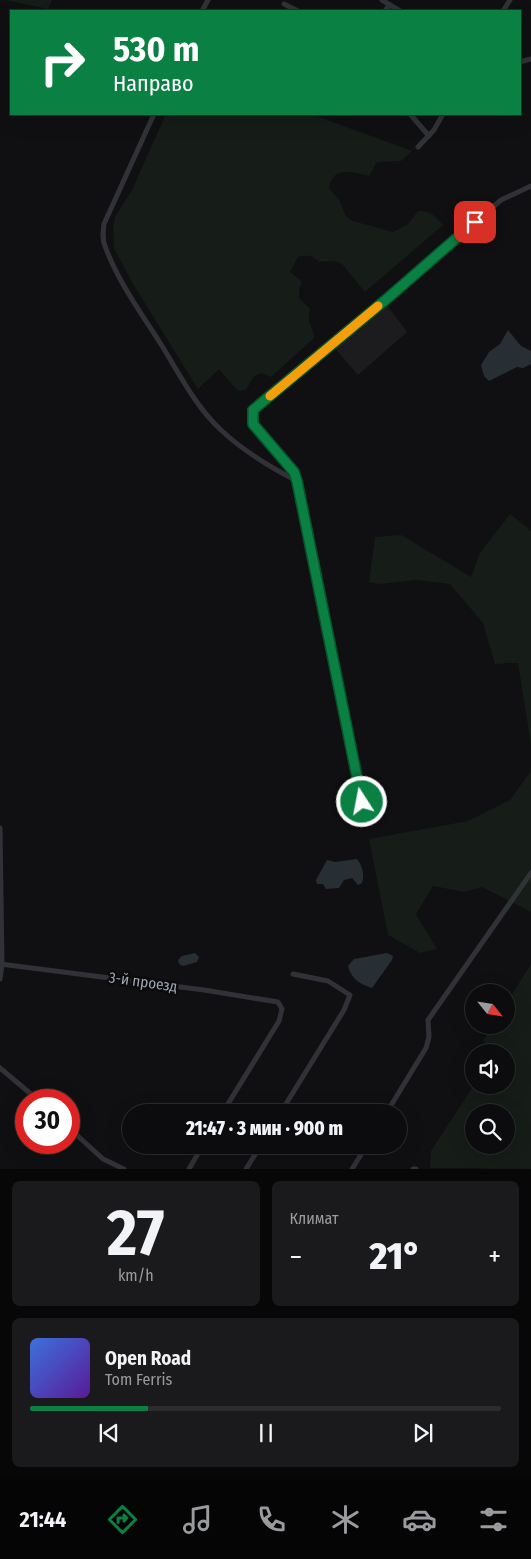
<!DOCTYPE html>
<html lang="ru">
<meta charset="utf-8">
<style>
:root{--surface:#0c0c0e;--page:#1a1a1c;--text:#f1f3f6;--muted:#9a9b9e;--line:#2c2c2e;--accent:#0b8043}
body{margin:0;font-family:"Fira Sans Condensed",sans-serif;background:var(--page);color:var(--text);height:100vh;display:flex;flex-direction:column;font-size:19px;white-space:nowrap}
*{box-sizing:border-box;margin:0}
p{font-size:16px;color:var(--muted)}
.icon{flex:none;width:28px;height:28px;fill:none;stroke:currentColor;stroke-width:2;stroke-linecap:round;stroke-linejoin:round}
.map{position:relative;height:1169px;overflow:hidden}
.side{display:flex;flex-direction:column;gap:12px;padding:12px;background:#070708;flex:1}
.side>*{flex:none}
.guide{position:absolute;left:10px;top:10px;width:511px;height:105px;border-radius:0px;box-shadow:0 5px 20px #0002,0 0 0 1px var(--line);background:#0b8043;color:#fff;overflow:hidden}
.needle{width:32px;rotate:120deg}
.buttons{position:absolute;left:465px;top:984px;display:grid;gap:10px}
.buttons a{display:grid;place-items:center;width:50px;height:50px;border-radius:50%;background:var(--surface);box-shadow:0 5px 20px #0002,0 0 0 1px var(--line);font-size:25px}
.speed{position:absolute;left:15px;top:1089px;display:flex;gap:10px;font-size:25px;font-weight:700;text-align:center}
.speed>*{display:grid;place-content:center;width:65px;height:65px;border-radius:50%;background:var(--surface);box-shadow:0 5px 20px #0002,0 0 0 1px var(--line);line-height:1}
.speed .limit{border:8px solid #d22;background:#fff;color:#111}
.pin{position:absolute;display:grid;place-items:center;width:42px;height:42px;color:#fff;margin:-21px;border-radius:10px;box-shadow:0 2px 8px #0006}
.me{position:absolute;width:55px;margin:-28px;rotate:349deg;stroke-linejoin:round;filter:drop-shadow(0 0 4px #0008)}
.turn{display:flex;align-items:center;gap:18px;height:105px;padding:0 20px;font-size:22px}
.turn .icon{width:65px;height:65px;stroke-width:2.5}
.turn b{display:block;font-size:35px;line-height:42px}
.big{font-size:38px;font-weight:800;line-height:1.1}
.side .tile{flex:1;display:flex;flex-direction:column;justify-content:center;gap:8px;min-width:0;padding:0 18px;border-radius:8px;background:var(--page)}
.side .dial{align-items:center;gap:0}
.dial b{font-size:65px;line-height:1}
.song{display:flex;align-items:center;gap:15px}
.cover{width:60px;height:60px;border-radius:8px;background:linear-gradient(135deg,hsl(220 70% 55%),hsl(270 70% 35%))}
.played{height:5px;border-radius:2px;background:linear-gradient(90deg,var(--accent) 25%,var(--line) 25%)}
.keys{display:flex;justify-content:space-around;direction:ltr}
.heat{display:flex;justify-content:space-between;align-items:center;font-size:28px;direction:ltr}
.side .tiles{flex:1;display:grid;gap:12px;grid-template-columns:1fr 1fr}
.tile:last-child{grid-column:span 2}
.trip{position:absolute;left:122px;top:1104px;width:285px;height:50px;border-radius:25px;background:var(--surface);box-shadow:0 5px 20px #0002,0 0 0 1px var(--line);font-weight:800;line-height:50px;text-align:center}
.tab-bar{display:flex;height:80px;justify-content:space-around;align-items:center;background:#050506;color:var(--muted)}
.tab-bar .icon{width:35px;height:35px}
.tab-bar .active{color:var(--accent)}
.tab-bar b{font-size:22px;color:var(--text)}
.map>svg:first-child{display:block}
</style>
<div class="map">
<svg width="531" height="1169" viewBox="0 0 531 1169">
<rect width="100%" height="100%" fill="#101012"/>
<!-- built -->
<path fill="#1c1c1f" d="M 386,304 L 407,332 L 358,375 L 334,347 Z"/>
<!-- green -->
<path fill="#161c17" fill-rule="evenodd" d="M 5,0 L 52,0 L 48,9 Z
M 166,114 L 311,114 L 412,151 L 401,161 L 377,162 L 369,176 C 353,172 332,166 329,188 L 339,200 L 346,216 L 353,221 L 393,232 L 408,224 L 418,211 C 431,210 435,216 443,225 L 365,292 L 342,264 L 334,261 L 319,262 C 312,255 307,255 298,257 L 290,272 L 302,282 L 299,290 L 299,298 L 310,309 C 305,322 314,326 314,338 L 271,377 L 261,373 L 254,376 L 246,390 L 238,391 L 219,369 L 198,389 L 133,284 L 114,248 L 113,228 L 115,217 L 132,190 Z
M 510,514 L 531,531 L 531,745 L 518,663 L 495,664 L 483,623 L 450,584 L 416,580 L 380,584 L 369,582 L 375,537 L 401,535 L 471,577 L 480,553 Z
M 531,771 L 531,912 L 482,887 L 464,892 L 433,886 L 416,914 L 437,949 L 420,953 L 388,935 L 369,839 L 468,821 L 510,800 Z
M 531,964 L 531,1169 L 430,1168 L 431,1151 L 474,1085 L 506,1085 L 506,1052 L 495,1052 L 496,1050 L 483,1041 L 493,1025 L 506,1025 L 506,1004 ZM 506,1112 L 506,1145 L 474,1145 L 474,1112 Z"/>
<!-- water -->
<path fill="#272f35" d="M 508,330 L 521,346 L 531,351 L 531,364 L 523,368 L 517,367 L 489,381 L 484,376 L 481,365 L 489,352 L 500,344 Z
M 357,859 C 362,865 365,875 362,883 L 358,885 L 352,878 L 344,880 L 339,888 L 326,889 L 323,884 L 317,884 L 316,880 L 327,860 L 335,862 Z
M 195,953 L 199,957 L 197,962 L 183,966 L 179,964 L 178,960 L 182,956 Z
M 387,953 L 393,956 L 392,960 L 372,988 C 360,984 351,979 348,966 L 354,959 Z"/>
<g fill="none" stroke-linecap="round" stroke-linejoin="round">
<!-- minor -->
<path stroke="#313237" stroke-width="5" d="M 382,0 L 400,11
M 284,4 L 298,11
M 202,11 L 208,0
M 385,11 L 389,5
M 503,11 L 510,0
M 520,62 L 531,59
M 154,114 L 104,224 C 103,232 102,239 105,246 C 118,282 142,314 162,346 C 180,375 196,407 221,430 C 243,451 270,467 297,481 L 362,801
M 410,114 L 429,136
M 418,147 L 434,130 L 443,114
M 297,481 L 294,472 L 253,424 L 253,410 L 389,297 L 501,200 L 531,186
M 0,828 L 2,964 L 0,979
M 0,964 L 204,990 L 278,1002 L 282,1009 L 279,1021 L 223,1112
M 0,1068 L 38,1100
M 281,1112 L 344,1010 L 350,995 L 328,981 L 293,974
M 387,1112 L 426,1048 L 429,1037 L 428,1020 L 531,873
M 69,1128 L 103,1159 L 124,1169
M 189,1169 L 203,1145
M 246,1169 L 261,1145
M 352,1169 L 367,1145
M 413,1169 L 416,1169"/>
</g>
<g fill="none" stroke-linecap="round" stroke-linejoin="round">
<defs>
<path id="route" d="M 362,802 L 297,481 L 294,472 L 253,424 L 253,410 L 389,297 L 475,222"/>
</defs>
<!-- route casing -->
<use href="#route" stroke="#07532c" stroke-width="12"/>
<!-- route -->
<use href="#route" stroke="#0b8043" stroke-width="9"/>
<!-- slow -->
<path stroke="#f59e0b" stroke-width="9" d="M 270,396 L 378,306"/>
</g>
<g text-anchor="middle" stroke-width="5" stroke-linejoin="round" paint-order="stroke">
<!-- street labels -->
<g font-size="15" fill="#a1a7b3" stroke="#0b0b0d">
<text transform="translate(143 982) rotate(8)" y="5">3-й проезд</text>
</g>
</g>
</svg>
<div class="buttons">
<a><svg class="needle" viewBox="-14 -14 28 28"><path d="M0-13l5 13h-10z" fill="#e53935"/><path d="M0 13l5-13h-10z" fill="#9a9b9e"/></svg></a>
<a><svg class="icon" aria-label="sound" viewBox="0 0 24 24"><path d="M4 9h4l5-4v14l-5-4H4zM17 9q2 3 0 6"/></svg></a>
<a><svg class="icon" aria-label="search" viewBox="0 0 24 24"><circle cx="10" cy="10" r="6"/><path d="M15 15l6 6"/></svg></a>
</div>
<div class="speed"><div class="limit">30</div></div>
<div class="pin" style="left:475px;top:222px;background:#d93025"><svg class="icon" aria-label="arrive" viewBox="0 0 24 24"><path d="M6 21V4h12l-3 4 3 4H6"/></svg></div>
<svg class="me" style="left:362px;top:802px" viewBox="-20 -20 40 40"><circle r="17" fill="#0b8043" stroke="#fff" stroke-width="3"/><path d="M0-11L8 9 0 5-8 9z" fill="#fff"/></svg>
<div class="trip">21:47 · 3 мин · 900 m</div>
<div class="guide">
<div class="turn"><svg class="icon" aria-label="right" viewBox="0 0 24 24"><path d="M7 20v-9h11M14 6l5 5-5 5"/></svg><div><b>530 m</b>Направо</div></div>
</div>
</div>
<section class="side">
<div class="tiles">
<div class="tile dial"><b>27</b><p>km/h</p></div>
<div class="tile"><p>Климат</p>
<div class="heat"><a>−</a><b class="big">21°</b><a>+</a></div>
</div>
<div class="tile">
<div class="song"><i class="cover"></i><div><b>Open Road</b><p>Tom Ferris</p></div></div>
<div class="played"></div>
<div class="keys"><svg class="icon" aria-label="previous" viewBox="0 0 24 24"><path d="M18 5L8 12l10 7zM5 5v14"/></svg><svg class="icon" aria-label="pause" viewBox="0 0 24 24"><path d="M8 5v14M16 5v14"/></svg><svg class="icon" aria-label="next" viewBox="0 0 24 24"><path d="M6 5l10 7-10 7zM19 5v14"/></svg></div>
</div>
</div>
</section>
<nav class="tab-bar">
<b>21:44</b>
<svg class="icon active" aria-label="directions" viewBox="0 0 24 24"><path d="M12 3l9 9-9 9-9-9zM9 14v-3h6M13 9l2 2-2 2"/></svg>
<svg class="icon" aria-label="music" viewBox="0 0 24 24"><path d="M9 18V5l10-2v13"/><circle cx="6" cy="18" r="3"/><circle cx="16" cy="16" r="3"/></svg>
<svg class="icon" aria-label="phone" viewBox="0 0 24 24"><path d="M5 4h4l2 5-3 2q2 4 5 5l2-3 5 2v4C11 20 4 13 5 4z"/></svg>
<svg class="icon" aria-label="climate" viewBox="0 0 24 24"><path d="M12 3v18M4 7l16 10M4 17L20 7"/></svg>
<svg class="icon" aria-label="car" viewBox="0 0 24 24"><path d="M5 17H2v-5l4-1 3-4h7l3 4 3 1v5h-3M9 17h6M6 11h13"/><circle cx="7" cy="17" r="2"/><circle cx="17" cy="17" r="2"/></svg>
<svg class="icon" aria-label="filters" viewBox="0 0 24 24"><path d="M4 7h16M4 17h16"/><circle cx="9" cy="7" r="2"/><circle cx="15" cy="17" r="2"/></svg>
</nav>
